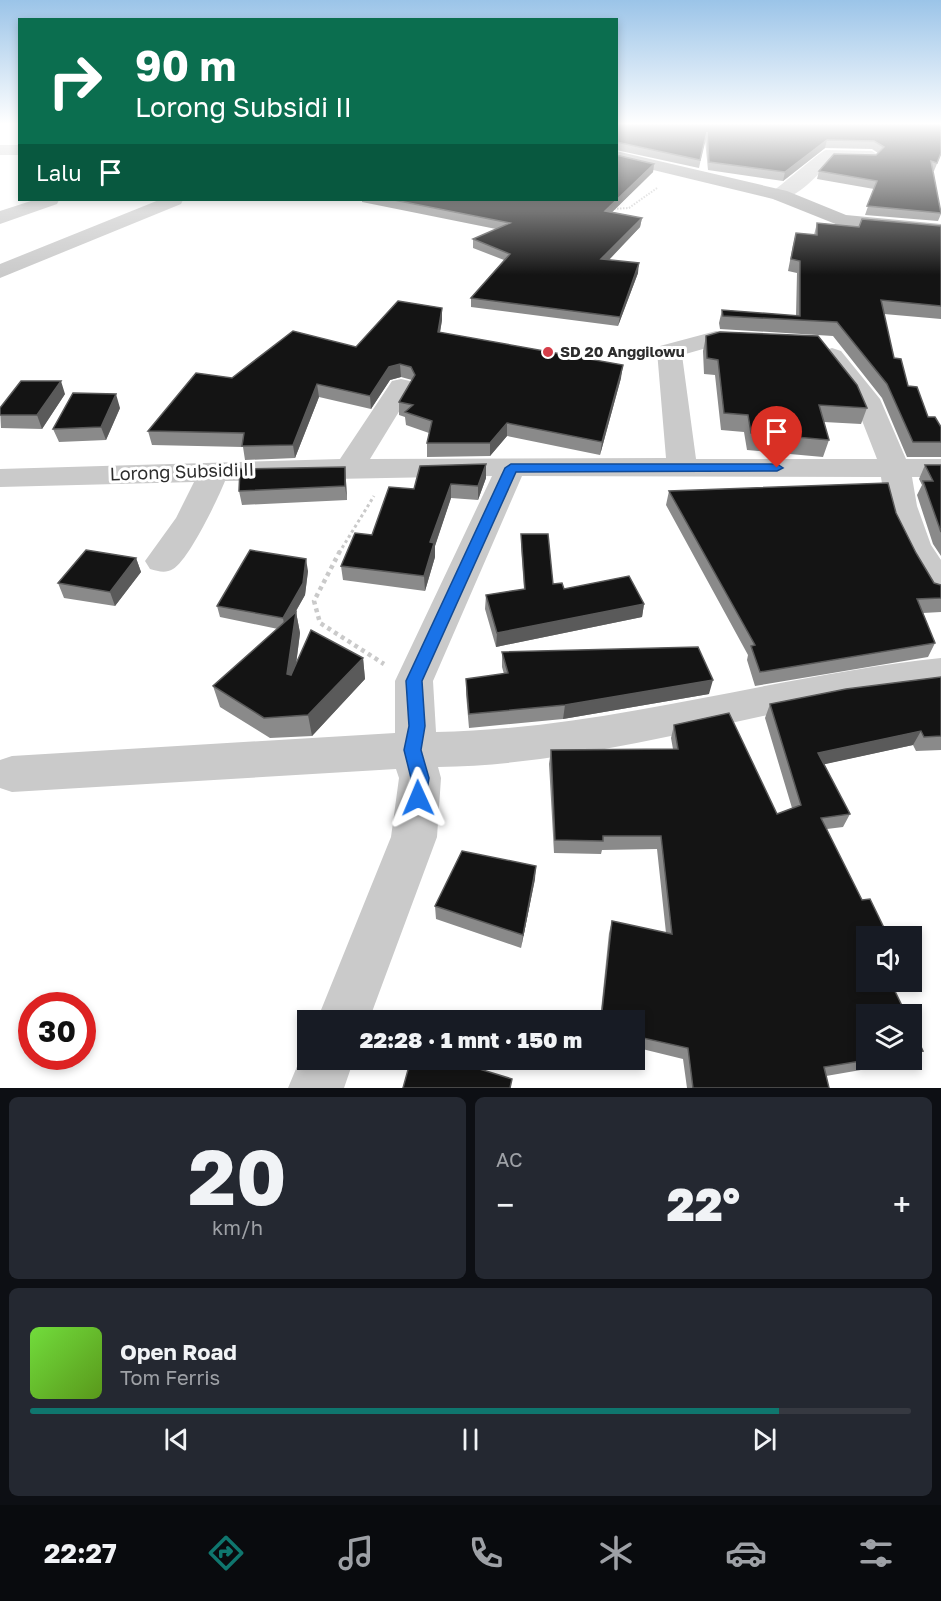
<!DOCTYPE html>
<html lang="id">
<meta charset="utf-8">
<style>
:root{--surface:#171b24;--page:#242831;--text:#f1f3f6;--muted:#9ea1a6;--line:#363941;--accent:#0f766e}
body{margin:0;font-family:"Golos Text",sans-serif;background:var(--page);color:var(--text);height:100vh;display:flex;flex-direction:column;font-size:22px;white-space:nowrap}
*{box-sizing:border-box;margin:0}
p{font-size:20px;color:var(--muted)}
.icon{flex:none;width:33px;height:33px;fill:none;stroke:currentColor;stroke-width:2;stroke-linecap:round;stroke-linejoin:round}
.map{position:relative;height:1088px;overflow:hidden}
.side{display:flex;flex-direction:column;gap:9px;padding:9px;background:#0d0f14;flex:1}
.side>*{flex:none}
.guide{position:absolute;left:18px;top:18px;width:600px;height:183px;border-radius:0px;box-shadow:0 3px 9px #0003;background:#0b6e4f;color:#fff;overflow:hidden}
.controls{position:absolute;left:856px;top:926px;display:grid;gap:12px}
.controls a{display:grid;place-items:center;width:66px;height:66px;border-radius:0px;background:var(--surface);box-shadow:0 3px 9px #0003;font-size:30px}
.speed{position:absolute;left:18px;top:992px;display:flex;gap:12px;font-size:30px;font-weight:700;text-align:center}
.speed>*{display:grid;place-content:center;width:78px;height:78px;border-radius:50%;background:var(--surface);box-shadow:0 3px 9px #0003;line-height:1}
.speed .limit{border:9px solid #d22;background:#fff;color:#111}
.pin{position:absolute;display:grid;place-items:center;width:51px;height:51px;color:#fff;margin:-62px -26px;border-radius:50% 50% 50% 0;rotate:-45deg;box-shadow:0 0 6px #0007}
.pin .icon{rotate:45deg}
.me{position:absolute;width:66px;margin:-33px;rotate:359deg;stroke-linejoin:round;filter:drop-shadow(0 0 4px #0008)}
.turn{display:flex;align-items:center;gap:21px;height:126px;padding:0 18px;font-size:27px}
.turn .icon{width:78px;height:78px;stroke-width:2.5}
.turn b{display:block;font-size:42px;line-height:51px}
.then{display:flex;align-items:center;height:57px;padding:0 18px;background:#0003;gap:12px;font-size:22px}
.big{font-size:45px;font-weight:800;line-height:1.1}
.side .tile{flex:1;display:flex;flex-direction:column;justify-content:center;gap:9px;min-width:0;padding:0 21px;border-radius:9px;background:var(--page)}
.side .dial{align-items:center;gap:0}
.dial b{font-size:78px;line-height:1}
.song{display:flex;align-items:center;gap:18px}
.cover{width:72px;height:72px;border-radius:9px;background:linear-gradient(135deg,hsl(100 70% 55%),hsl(90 70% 35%))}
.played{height:6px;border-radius:3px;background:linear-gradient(90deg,var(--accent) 85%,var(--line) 85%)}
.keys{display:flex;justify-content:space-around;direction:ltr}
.heat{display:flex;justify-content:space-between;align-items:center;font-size:33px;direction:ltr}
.side .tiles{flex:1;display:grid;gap:9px;grid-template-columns:1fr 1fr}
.tile:last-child{grid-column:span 2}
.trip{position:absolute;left:297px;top:1010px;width:348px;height:60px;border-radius:0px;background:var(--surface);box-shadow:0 3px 9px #0003;font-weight:800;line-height:60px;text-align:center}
.tab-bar{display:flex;height:96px;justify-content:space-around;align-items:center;background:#090b0e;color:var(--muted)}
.tab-bar .icon{width:42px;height:42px}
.tab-bar .active{color:var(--accent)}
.tab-bar b{font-size:27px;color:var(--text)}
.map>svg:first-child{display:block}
</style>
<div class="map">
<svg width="941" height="1088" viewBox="0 0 941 1088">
<rect width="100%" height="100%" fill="#fff"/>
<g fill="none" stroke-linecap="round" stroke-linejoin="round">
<!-- path-far2 -->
<path stroke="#cacaca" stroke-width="2" stroke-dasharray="1.5 1.5" stroke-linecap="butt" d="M 611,209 L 629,208 L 657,188"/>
<!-- path-far1 -->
<path stroke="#cacaca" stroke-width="3" stroke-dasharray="3 3" stroke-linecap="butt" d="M 339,553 L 374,496"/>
<!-- path -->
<path stroke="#cacaca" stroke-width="4.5" stroke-dasharray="4 4" stroke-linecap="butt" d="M 340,551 L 314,601 L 320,623 L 384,664"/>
<!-- street -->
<path fill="#cacaca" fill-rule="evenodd" d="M 0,145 L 20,145 L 20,155 L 0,155 Z
M 826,150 L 872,151 L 880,156 L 872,161 L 831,160 C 819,174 793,204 773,199 L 771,195 L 773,191 C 783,184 821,151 826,150 Z
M 34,200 L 59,200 L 57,204 L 0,224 L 0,211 Z
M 159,200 L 183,200 L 181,204 L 0,278 L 0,264 Z
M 716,331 L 758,334 L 761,339 L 758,344 L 717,345 L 682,355 L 696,459 L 877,459 L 854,400 L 819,356 L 823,351 L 832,348 L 841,351 L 880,399 L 906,459 L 941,459 L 941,477 L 912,477 L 917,506 L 931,545 L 941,560 L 941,599 L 929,596 C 902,552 888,529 881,477 L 522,476 L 433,681 L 436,732 C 607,729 772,676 941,658 L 941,688 C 896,693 851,698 806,707 C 684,732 563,765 438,767 L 441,778 L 437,837 L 369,1020 L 317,1020 L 391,837 L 399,778 L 396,769 L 12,792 L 0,788 L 0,760 L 12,756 L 395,733 L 395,681 L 492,476 L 225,481 C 218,499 188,561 173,569 C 165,574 158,571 150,569 L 145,561 L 176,518 L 194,482 L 0,487 L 0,469 L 340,459 L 392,381 L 401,379 L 410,381 L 414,387 L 370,459 L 666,458 L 657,351 L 660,346 Z
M 308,1040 L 308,1059 L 354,1059 L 344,1088 L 288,1088 Z"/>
<!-- primary -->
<path fill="#a5a5a5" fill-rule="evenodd" d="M 616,151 L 787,191 L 846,215 L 941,224 L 941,236 L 843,227 L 773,199 L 616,161 Z"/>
</g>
<!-- wall -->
<path fill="#8a8a8a" d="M 616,123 L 941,123 L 941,154 L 934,171 L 933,171 L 941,214 L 938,221 L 865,215 L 874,189 L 817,179 L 819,171 L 876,155 L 878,153 L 872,149 L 825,148 L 783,181 L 708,170 L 705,140 L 699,168 L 616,150 Z
M 654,164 L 653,172 L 612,212 L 642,218 L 640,227 L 609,260 L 638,273 L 618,326 L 471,307 L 471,298 L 504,260 L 473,248 L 473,239 L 496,229 L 362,202 L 362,200 L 616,200 Z
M 817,223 L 859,227 L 941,226 L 941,319 L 884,314 L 894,358 L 908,386 L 928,417 L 941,427 L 941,457 L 907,457 L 882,398 L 833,336 L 720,329 L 719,323 L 722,310 L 796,316 L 797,273 L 788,271 L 793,245 L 796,233 L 814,235 Z
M 442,308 L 442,320 L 440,332 L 621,378 L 600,455 L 507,436 L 490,456 L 427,457 L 427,443 L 429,433 L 406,425 L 405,417 L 399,415 L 399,402 L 412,380 L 401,377 L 390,380 L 371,409 L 319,397 L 295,458 L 245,460 L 243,447 L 152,445 L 148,431 L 232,378 L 356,347 Z
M 706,336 L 867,408 L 861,424 L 824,422 L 829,440 L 823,457 L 747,450 L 744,432 L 721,430 L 715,375 L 704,374 L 703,351 Z
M 65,394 L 42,429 L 1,428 L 0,408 Z
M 120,408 L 106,440 L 59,442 L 53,429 Z
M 925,465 L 941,465 L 941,556 L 933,544 L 917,495 L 922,485 L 919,479 Z
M 345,467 L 346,481 L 347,500 L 242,505 L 239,491 Z
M 486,478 L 478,500 L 451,498 L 435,546 L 435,557 L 425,591 L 343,580 L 341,566 L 372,535 L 414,489 Z
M 669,491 L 896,513 L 916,553 L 934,583 L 941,585 L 941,612 L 923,613 L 935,643 L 928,657 L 755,686 L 747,660 L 748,655 L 666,505 Z
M 521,534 L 553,584 L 564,589 L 644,604 L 642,617 L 496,647 L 485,609 L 486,595 L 524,589 L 521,547 Z
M 136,558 L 141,572 L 115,606 L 64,598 L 58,583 Z
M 308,571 L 305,595 L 295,613 L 296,612 L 300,633 L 296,665 L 363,658 L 365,679 L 312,736 L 270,738 L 220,707 L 213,686 L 278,629 L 220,617 L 217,606 Z
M 502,652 L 709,694 L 563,719 L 469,728 L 466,694 L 466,679 L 504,674 L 502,667 Z
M 941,677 L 941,750 L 916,751 L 913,745 L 824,764 L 850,814 L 843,827 L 827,829 L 867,936 L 867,1059 L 912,1059 L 912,1027 L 923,1051 L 913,1061 L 826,1076 L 829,1088 L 687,1088 L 683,1059 L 634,1047 L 634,1020 L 600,1020 L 609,933 L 612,921 L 666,933 L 657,849 L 602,850 L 601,854 L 554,853 L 549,764 L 551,750 L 673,749 L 671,738 L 674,725 L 777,814 L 792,808 L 765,718 L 770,704 Z
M 535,879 L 521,948 L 436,919 L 435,906 Z"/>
<!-- shaded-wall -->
<path fill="#5a5a5a" d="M 827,140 L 825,148 L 783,181 L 785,172 Z
M 654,164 L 653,172 L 604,220 L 605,211 Z
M 642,218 L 640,227 L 601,268 L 601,259 Z
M 639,263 L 638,273 L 618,326 L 620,317 Z
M 442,308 L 442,320 L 438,344 L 438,332 Z
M 400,364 L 401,377 L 390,380 L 371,409 L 370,396 L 389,367 Z
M 623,365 L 621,378 L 600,455 L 602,442 Z
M 61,381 L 65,394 L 42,429 L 37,415 Z
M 317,384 L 319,397 L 295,458 L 293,445 Z
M 116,394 L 120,408 L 106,440 L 101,427 Z
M 507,423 L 507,436 L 490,456 L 490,443 Z
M 486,464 L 486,478 L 478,500 L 478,486 Z
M 345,467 L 346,481 L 347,500 L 345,486 Z
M 451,484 L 451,498 L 435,546 L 435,557 L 425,591 L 424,576 L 430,542 Z
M 136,558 L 141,572 L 115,606 L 110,592 Z
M 306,559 L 308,571 L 305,595 L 285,630 L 283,618 Z
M 644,604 L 642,617 L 496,647 L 497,633 Z
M 296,612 L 300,633 L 292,695 L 287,674 Z
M 363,658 L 365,679 L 312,736 L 308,715 Z
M 713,680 L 709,694 L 563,719 L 565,705 Z
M 921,731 L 913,745 L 812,767 L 818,753 Z
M 536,866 L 535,879 L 521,948 L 523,935 Z"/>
<!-- building -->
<path fill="#141414" stroke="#5a5a5a" stroke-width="1.5" d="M 616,123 L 941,123 L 941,153 L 937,163 L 931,161 L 941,213 L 867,206 L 877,181 L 819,171 L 834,154 L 876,155 L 884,147 L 874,141 L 827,140 L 785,172 L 709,162 L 707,132 L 700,160 L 616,142 Z
M 616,155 L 654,164 L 605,211 L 642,218 L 601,259 L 639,263 L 620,317 L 471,298 L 510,254 L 473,239 L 510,223 L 394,200 L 616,200 Z
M 862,219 L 941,226 L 941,306 L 881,300 L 894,358 L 901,359 L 908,386 L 917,387 L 928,417 L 935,417 L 941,427 L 941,442 L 913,442 L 887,384 L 837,322 L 723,316 L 722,310 L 800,316 L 800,261 L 791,259 L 796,233 L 817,235 L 817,223 L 859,227 Z
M 398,301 L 442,308 L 438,332 L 623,365 L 602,442 L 507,423 L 490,443 L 427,443 L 432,421 L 405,412 L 413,405 L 399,402 L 415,375 L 411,367 L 400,364 L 389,367 L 370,396 L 317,384 L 293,445 L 242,446 L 244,433 L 148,431 L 196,373 L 232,378 L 293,331 L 356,347 Z
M 720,332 L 818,336 L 857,385 L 867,408 L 819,405 L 829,440 L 751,433 L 748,415 L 724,413 L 718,360 L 707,358 L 706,336 Z
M 21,381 L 61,381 L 37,415 L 0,415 L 0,408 Z
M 73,393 L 116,394 L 101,427 L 53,429 Z
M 486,464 L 478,486 L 451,484 L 430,542 L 434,543 L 424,576 L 341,566 L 355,533 L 372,535 L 389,487 L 414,489 L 420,466 Z
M 925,465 L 941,465 L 941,532 L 923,481 L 933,481 Z
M 345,467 L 345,486 L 239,491 L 240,469 Z
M 888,483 L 896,513 L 916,553 L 934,583 L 941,585 L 941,598 L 917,599 L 935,643 L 760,672 L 751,646 L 755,645 L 669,491 Z
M 521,534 L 548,534 L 553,584 L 562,583 L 564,589 L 629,576 L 644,604 L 497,633 L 486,595 L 525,589 Z
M 86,550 L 136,558 L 110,592 L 58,583 Z
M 250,550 L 306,559 L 303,583 L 283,618 L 217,606 Z
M 296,612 L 287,674 L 291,675 L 311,630 L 363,658 L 308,715 L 264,718 L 213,686 Z
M 698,647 L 713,680 L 565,705 L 469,714 L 466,679 L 508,673 L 502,652 Z
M 941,677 L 941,736 L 924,737 L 921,731 L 818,753 L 850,814 L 821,818 L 862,900 L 870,899 L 888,936 L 867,936 L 867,981 L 890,981 L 906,1014 L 867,1014 L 867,1059 L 873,1059 L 824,1067 L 829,1088 L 693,1088 L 688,1048 L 634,1036 L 634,1020 L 601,1020 L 612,921 L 672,934 L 661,836 L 603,836 L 603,841 L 555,840 L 551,750 L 678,749 L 674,725 L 729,713 L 777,814 L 801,805 L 770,704 L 846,689 Z
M 462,851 L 536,866 L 523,935 L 435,906 Z
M 912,1027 L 923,1051 L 912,1052 Z
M 411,1059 L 447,1059 L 512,1079 L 510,1088 L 403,1088 Z"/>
<!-- sky -->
<linearGradient id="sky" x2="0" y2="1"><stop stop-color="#9bc4e8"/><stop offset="0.45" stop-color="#fff"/><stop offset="1" stop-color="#fff" stop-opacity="0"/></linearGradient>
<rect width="941" height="275" fill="url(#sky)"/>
<!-- route -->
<path fill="#1a73e8" stroke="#114b97" stroke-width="1.5" d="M 511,464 L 777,464 L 783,468 L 777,471 L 516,472 L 422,681 L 425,726 L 421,750 L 429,778 L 425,803 L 418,806 L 412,803 L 409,798 L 411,778 L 404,750 L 409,726 L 406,681 L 505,468 Z"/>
<!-- markers -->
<circle fill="#d53e49" stroke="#fff" stroke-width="2" cx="548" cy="352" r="6"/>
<g text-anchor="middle" stroke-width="6" stroke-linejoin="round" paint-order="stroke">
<!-- far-poi labels -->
<g font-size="15" font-weight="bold" fill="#2d2d2d" stroke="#fff" text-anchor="start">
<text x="560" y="357">SD 20 Anggilowu</text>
</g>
<!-- street labels -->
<g font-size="18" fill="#2d2d2d" stroke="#fff">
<text transform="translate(182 472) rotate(-2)" y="6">Lorong Subsidi II</text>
</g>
</g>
</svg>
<div class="controls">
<a><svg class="icon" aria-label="sound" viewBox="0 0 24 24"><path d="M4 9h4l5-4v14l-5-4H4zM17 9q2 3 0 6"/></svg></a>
<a><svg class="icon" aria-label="layers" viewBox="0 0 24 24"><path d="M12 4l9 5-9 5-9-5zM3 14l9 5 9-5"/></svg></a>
</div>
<div class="speed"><div class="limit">30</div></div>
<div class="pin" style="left:777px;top:468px;background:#d93025"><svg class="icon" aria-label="arrive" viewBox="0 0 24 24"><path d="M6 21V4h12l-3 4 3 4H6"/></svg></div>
<svg class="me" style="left:418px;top:798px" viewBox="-20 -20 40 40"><path d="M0-17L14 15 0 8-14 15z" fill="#1a73e8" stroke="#fff" stroke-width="4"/></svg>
<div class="trip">22:28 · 1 mnt · 150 m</div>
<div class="guide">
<div class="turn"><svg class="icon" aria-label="right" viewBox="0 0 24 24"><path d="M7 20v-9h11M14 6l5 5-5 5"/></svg><div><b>90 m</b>Lorong Subsidi II</div></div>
<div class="then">Lalu<svg class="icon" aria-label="arrive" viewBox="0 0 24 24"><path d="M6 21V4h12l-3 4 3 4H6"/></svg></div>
</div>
</div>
<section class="side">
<div class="tiles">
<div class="tile dial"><b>20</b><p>km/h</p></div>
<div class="tile"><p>AC</p>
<div class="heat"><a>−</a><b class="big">22°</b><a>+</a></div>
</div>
<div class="tile">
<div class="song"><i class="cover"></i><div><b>Open Road</b><p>Tom Ferris</p></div></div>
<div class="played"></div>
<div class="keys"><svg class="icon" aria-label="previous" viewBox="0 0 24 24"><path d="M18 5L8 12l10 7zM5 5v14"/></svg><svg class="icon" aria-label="pause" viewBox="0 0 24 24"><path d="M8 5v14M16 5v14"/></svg><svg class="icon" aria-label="next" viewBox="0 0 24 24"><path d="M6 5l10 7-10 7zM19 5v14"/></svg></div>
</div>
</div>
</section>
<nav class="tab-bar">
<b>22:27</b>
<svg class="icon active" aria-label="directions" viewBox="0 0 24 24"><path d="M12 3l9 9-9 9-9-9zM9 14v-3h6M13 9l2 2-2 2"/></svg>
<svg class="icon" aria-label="music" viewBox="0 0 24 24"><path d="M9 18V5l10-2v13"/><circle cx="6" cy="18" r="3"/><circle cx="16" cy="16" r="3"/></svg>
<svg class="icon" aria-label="phone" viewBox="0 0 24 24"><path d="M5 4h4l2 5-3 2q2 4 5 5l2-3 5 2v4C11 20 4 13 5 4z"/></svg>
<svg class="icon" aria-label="climate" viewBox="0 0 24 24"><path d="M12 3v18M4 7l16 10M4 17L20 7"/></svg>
<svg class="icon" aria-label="car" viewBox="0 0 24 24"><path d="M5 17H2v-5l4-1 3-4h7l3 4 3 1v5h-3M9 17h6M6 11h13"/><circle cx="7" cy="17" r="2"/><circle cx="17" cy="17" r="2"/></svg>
<svg class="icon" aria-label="filters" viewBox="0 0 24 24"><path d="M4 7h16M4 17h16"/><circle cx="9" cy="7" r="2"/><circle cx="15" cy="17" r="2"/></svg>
</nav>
